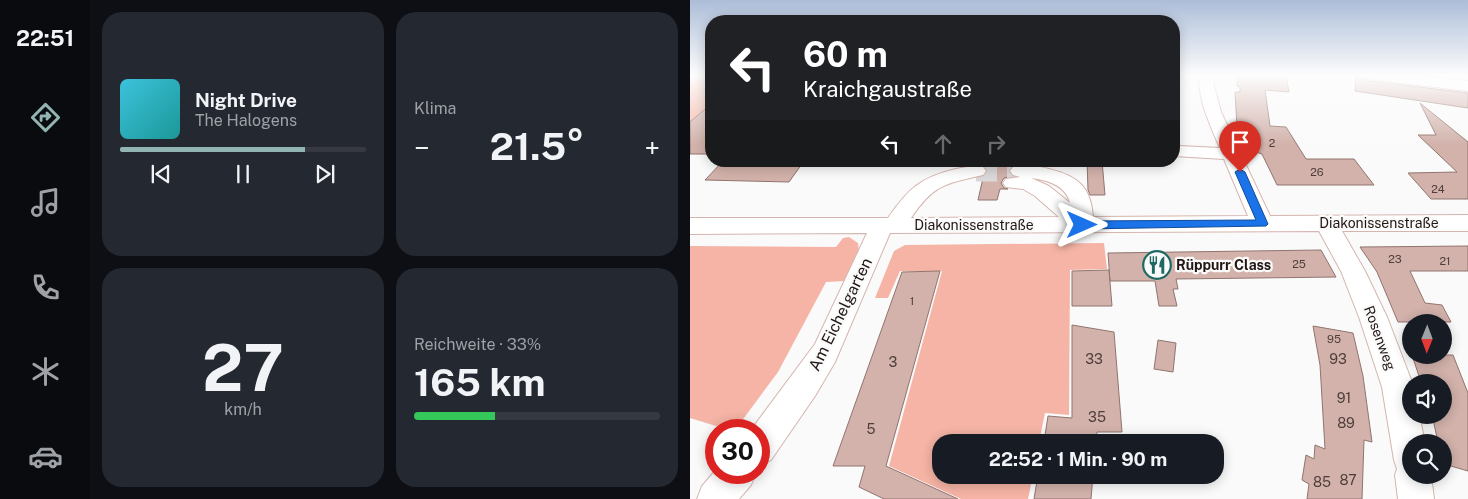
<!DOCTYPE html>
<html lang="de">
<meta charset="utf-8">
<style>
:root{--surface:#171b24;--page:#242831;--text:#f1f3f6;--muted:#9ea1a6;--line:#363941;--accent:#92b5b4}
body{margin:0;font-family:"Public Sans",sans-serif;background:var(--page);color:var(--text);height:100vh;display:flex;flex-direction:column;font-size:19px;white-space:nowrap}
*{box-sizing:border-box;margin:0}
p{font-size:16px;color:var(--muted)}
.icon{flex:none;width:28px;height:28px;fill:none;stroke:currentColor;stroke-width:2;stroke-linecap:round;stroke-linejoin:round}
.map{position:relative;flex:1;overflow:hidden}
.panel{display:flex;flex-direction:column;gap:12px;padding:12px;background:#0d0f14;width:600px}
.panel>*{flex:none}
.guide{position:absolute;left:15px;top:15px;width:475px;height:152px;border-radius:20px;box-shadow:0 2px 12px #0003;background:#202124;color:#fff;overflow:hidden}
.needle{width:32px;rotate:181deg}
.fabs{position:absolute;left:712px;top:314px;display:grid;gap:10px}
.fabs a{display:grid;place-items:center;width:50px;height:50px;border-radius:50%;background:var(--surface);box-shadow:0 2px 12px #0003;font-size:25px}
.speed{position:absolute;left:15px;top:419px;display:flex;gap:10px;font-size:25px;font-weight:700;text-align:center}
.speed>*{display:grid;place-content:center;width:65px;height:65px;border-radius:50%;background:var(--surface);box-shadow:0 2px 12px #0003;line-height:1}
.speed .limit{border:8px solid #d22;background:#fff;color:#111}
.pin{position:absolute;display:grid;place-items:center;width:42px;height:42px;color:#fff;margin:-51px -21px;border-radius:50% 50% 50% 0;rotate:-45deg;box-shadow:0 0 5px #0007}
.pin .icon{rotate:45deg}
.me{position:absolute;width:55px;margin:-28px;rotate:90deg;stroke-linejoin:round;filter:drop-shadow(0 0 4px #0008)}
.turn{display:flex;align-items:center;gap:18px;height:105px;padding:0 15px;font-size:22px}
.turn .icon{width:65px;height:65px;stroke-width:2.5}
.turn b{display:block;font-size:35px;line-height:42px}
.lanes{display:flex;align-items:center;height:48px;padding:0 15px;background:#0003;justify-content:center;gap:25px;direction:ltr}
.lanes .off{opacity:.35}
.big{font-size:38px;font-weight:700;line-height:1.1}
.panel .widget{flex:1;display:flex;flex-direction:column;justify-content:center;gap:8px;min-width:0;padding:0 18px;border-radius:20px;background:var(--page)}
.panel .dial{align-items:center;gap:0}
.dial b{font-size:65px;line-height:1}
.song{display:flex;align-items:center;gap:15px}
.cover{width:60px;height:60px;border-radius:8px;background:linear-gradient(135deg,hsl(190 70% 55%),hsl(180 70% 35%))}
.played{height:5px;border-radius:2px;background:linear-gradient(90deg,var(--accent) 75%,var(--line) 75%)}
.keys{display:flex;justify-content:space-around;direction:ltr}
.heat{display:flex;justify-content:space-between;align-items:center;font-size:28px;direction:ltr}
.charge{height:8px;border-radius:4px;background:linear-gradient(90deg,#34c759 33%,var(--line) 0)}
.panel .tiles{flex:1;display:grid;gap:12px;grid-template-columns:repeat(2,1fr)}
.trip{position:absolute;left:242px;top:434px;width:292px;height:50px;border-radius:20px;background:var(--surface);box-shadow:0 2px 12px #0003;font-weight:700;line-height:50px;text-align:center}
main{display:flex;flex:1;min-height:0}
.dock{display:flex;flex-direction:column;width:90px;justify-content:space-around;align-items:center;background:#090b0e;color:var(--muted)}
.dock .icon{width:35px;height:35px}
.dock .on{color:var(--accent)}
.dock b{font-size:22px;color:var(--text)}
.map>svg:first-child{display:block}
</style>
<main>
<nav class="dock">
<b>22:51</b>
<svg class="icon on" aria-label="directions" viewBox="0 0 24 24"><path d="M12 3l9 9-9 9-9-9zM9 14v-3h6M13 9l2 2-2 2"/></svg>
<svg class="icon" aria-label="music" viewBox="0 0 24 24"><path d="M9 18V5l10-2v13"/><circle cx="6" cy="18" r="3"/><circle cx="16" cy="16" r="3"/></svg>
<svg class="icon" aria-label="phone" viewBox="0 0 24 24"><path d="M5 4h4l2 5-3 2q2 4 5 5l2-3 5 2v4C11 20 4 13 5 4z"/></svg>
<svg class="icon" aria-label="climate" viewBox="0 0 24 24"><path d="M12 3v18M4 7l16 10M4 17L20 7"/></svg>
<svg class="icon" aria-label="car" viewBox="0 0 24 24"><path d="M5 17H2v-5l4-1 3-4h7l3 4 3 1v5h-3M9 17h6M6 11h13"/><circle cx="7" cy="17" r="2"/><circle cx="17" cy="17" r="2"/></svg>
</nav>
<section class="panel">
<div class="tiles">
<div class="widget">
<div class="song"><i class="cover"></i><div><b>Night Drive</b><p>The Halogens</p></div></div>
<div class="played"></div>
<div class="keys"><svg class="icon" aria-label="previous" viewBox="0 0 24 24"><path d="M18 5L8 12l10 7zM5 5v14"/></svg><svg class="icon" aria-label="pause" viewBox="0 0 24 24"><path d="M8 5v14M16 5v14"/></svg><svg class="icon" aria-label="next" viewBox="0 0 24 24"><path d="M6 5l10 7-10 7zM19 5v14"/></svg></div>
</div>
<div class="widget"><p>Klima</p>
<div class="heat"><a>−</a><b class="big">21.5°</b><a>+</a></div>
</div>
<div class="widget dial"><b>27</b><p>km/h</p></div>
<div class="widget"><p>Reichweite · 33%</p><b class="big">165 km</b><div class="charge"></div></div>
</div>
</section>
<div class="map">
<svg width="778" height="499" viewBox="0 0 778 499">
<rect width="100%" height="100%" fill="#fafafa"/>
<!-- green -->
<path fill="#f5b4a5" d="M 0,75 L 21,75 L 21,104 L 0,122 Z
M 159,237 L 168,243 L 169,253 L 155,281 L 136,282 L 88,372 L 45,430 L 39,430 L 0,418 L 0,246 L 146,247 L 153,238 Z
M 414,243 L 417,269 L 380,270 L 379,415 L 355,413 L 349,442 L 251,442 L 251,475 L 343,475 L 338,499 L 271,499 L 199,466 L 252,271 L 210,271 L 198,298 L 185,298 L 204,251 L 215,245 Z"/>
<!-- building -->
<path fill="#d2b2ab" stroke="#91746e" d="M 548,75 L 596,75 L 599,92 L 575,90 L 580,126 L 596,127 L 616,159 L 664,159 L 684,185 L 587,185 L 572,154 L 563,151 L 547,126 L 545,92 L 550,92 L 550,87 L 547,86 Z
M 666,75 L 671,75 L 673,79 L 680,81 L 778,93 L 778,108 L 665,91 Z
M 730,103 L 778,142 L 778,199 L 741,199 L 718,173 L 767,172 L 728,135 L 746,135 Z
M 21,104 L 21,154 L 0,154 L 0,122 Z
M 33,161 L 114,161 L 99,182 L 15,180 Z
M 277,161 L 331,161 L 331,164 L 323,165 L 318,170 L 322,176 L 314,178 L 311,183 L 314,188 L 318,189 L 310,189 L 307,200 L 288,200 L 293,178 L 290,178 L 294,176 L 298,171 L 293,165 L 277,165 Z
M 397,161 L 412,161 L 415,195 L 400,195 L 398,190 Z
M 778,246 L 778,271 L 720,271 L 735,303 L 752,305 L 761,322 L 708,322 L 687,272 L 670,247 Z
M 631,250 L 646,277 L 486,279 L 488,289 L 483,289 L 487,306 L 469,306 L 465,281 L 420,281 L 418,253 Z
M 419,270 L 422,306 L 382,306 L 382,271 Z
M 250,271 L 196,466 L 268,499 L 194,499 L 169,487 L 175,466 L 143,466 L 212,272 Z
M 382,325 L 424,332 L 432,432 L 407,432 L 406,442 L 354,442 L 358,416 L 382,418 Z
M 623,326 L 663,333 L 673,376 L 682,442 L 674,440 L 672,499 L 617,499 L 619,484 L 612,480 L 616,455 L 624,459 L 625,445 L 635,449 L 630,365 Z
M 468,340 L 486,343 L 483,372 L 464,369 Z
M 722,355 L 763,355 L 778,393 L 778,471 L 754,464 L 754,442 L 748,442 L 742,415 L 754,415 L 754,382 L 731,382 Z
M 348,475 L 403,475 L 401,499 L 344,499 Z"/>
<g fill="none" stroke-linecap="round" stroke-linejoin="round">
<!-- minor-tunnel -->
<path stroke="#dad8d8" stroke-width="21" stroke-dasharray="21 10" stroke-linecap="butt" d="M 286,171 L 330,171"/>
<defs>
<path id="minor" d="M 509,75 L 523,75 L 524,86 L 531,112 L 580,216 L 778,215 L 778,231 L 652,231 L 675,271 L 697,317 L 722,382 L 721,415 L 729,415 L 735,442 L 721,442 L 721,475 L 741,475 L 744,499 L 708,499 L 705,475 L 707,469 L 704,460 L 692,387 L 669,317 L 651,271 L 629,231 L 200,233 L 145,362 L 125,396 L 81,460 L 69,465 L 69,430 L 61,430 L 125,344 L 177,233 L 0,234 L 0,218 L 198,218 C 218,189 231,177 266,169 C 275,167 284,165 293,167 L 296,171 L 293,175 C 255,184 244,184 221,218 L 369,217 L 345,196 L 333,189 L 316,187 L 313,183 L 316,179 L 330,177 L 323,175 L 320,171 L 323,167 C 335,164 347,166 359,169 C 387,176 401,186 403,217 L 558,216 L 534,159 L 484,156 L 484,148 L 489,146 L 530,148 C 520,125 508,100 509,75 ZM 341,178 C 357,180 376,185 380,203 L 359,186 Z
M 673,75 L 718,75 L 778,81 L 778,91 L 680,79 L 675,78 Z
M 26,470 L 26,472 L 66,472 L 61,485 L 49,499 L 7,499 L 12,486 Z"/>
</defs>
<!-- minor casing -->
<use href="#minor" stroke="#d5b5ae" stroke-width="2"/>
<!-- minor -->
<use href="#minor" fill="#fff" fill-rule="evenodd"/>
</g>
<!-- sky -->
<linearGradient id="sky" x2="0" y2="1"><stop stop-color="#acbdd8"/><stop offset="0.52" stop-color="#fdfdfd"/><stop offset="1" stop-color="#fdfdfd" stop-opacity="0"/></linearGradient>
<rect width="778" height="145" fill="url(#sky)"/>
<!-- route -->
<path fill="#1a73e8" stroke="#114b97" d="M 550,169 L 555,172 L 578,224 L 576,226 L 392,229 L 387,225 L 392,221 L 566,220 L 545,172 Z"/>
<!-- icons -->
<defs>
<symbol id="restaurant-ring" viewBox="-11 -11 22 22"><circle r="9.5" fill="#fafafa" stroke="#1e6964" stroke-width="1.5"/><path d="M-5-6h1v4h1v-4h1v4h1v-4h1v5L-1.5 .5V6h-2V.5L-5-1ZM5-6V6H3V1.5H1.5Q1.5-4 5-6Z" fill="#1e6964"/></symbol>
</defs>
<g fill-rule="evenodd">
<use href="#restaurant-ring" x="451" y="249" width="32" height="32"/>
</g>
<g text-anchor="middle" stroke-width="4.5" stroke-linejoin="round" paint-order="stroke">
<!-- number labels -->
<g font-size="11" fill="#4e3e3a">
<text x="582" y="147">2</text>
<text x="627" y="176">26</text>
<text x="748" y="193">24</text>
<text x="705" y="263">23</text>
<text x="755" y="265">21</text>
<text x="609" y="268">25</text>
<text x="222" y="305">1</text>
<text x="644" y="343">95</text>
</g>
<!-- street labels -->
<g font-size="14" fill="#221714" stroke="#fafafa">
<text x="689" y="228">Diakonissenstraße</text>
<text x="284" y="230">Diakonissenstraße</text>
<text transform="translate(690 338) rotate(70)" y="5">Rosenweg</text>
</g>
<!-- poi labels -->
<g font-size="14" font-weight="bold" fill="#221714" stroke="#fafafa" text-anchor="start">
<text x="486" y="270">Rüppurr Class</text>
</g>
<!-- near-number labels -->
<g font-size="14" fill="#4e3e3a">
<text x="404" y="364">33</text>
<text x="648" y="364">93</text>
<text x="203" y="367">3</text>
<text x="654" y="403">91</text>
<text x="407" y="422">35</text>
<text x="656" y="428">89</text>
<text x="181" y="434">5</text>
<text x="658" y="485">87</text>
<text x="632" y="487">85</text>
</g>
<!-- near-street labels -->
<g font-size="16" fill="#221714" stroke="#fafafa">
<text transform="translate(150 314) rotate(-64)" y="6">Am Eichelgarten</text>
</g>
</g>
</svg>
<div class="fabs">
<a><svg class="needle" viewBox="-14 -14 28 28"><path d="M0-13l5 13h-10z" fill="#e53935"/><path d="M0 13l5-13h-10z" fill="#9ea1a6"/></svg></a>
<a><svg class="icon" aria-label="sound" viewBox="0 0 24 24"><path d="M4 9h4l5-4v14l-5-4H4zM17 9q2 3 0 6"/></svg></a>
<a><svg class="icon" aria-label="search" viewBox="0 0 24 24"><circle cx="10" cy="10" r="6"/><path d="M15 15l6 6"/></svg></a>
</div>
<div class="speed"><div class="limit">30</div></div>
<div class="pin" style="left:550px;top:172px;background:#d93025"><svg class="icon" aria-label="arrive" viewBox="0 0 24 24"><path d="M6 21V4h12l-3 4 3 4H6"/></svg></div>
<svg class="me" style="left:392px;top:225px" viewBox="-20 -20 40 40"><path d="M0-17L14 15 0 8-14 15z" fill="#1a73e8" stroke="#fff" stroke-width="4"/></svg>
<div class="trip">22:52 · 1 Min. · 90 m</div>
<div class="guide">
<div class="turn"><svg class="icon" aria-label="left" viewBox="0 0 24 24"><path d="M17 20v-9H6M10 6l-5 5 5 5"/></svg><div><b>60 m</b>Kraichgaustraße</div></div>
<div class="lanes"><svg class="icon" aria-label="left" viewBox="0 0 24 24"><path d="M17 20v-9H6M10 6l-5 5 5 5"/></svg><svg class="icon off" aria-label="ahead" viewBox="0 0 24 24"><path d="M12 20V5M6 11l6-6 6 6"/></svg><svg class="icon off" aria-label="right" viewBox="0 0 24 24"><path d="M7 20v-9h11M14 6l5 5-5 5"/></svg></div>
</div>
</div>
</main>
